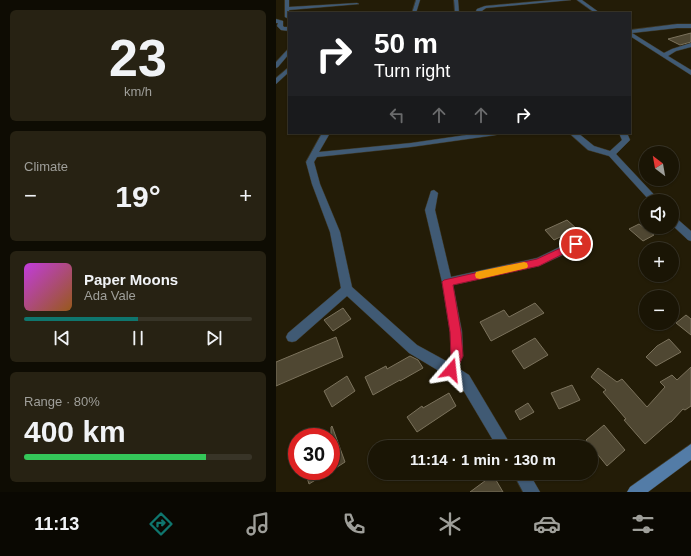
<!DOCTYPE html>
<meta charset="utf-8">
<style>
:root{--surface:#1a1505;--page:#272213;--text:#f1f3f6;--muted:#9f9f9a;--line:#383427;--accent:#0f766e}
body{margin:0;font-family:Arial,sans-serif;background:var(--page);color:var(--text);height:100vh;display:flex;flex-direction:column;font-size:15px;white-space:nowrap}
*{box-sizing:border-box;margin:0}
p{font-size:13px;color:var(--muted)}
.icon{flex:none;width:22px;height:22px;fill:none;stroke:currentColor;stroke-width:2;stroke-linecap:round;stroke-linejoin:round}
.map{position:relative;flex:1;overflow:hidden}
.side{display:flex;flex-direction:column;gap:10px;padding:10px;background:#0e0c03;width:276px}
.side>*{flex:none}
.hud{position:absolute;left:12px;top:12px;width:343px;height:122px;border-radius:0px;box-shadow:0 1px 3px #0004,0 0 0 1px var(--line);background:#202124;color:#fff;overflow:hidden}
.needle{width:26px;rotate:329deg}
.tools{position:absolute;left:363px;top:146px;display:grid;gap:8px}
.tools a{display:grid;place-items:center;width:40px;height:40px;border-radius:50%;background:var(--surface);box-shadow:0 1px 3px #0004,0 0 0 1px var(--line);font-size:20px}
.speed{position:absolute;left:12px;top:428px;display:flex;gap:8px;font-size:20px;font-weight:700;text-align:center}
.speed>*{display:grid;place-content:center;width:52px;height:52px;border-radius:50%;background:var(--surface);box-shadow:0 1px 3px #0004,0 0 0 1px var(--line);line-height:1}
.speed .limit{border:6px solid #d22;background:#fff;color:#111}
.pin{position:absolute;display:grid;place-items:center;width:34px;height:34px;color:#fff;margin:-17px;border:2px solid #fff;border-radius:50%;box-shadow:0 1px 4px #0007}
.me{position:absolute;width:44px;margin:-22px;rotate:17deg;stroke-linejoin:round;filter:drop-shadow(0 0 3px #0008)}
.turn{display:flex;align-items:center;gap:14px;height:84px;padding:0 20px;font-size:18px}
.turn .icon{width:52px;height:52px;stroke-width:2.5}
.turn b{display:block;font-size:28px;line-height:34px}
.lanes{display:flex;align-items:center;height:38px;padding:0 20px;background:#0003;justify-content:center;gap:20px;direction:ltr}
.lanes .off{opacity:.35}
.big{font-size:30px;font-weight:700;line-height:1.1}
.side .card{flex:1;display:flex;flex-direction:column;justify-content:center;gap:6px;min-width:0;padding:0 14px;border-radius:6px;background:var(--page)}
.side .dial{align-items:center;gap:0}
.dial b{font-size:52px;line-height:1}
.song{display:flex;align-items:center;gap:12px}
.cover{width:48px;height:48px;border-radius:6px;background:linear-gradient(135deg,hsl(290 70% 55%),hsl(30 70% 35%))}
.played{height:4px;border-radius:2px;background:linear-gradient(90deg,var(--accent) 50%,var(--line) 50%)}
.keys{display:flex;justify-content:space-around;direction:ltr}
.heat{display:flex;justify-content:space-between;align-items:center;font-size:22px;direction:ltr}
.charge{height:6px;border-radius:3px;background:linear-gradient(90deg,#34c759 80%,var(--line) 0)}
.trip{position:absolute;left:92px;top:440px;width:230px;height:40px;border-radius:20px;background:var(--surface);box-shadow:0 1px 3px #0004,0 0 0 1px var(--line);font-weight:700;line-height:40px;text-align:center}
.dock{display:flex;height:64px;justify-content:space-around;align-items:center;background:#0a0802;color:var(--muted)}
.dock .icon{width:28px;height:28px}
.dock .selected{color:var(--accent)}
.dock b{font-size:18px;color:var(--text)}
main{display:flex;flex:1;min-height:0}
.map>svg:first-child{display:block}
</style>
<main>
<section class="side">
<div class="card dial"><b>23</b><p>km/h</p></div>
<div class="card"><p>Climate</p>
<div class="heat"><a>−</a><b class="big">19°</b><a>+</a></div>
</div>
<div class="card">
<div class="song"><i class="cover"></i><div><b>Paper Moons</b><p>Ada Vale</p></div></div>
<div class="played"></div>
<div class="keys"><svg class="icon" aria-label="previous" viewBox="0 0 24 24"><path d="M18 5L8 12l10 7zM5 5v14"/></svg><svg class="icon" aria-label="pause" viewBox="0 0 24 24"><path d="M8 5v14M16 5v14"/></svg><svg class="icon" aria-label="next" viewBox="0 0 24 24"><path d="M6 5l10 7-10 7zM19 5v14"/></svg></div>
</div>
<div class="card"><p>Range · 80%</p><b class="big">400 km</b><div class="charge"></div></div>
</section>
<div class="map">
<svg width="415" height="492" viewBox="0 0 415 492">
<rect width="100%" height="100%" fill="#231c07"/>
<!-- building -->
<path fill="#4f4732" stroke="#7b725c" d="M 415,33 L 415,42 L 404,45 L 392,39 Z
M 291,220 L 301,229 L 278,240 L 269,230 Z
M 363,224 L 378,235 L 367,241 L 353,229 Z
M 259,303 L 268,313 L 215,341 L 204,322 L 228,310 L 233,317 Z
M 67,308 L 75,319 L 57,331 L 48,320 Z
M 410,315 L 415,319 L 415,335 L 400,323 Z
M 60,337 L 67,357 L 0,386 L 0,362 Z
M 259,338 L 272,355 L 248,369 L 236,351 Z
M 393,339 L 405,352 L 380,366 L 370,357 L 381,346 Z
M 134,356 L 142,360 L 147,368 L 124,381 L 124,380 L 97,395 L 89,377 L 110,366 L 111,369 Z
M 415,367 L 415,406 L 409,410 L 407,409 L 395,422 L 394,422 L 369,444 L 348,420 L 350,419 L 327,392 L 330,390 L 315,377 L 322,368 L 341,382 L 346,379 L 371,407 L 389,387 L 384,382 L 396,375 L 401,380 Z
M 71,376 L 79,391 L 56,407 L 48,391 Z
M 296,385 L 304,400 L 283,409 L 275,393 Z
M 173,393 L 180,406 L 141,432 L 131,417 L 146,406 L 147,408 Z
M 252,403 L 258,412 L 244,420 L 239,411 Z
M 328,425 L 349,450 L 331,466 L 310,440 Z
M 56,426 L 69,462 L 55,471 L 55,427 Z
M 29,471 L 54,471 L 33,484 Z
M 217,475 L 227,492 L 194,492 Z"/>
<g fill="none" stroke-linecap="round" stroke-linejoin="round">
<defs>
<path id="street" d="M 9,0 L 13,0 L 13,7 L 81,3 L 83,4 L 13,10 L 13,18 L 11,18 L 9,17 Z
M 140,0 L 144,0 L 140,13 L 136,13 Z
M 178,0 L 182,0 L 183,13 L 179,13 Z
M 276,0 L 295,0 L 210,8 L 203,13 L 199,13 L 201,9 L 209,6 Z
M 301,0 L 306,0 L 324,13 L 319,13 Z
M 0,19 L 7,21 L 7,26 L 8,27 L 13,27 L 13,31 L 5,30 L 1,26 L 2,23 L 0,23 Z
M 401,24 L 415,24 L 415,28 L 401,28 L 356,33 L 388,53 L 396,49 L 415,43 L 415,47 L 400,51 L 392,56 L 415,70 L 415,75 L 354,36 L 354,30 Z
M 13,48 L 13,54 L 2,67 L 0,68 L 0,62 Z
M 13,67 L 13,72 L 0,84 L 0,78 Z
M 46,133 L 54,133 L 43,152 L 135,143 L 204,133 L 224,133 L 220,135 L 135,147 L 41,157 L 38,162 L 44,184 L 64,232 L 76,287 L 141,345 L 172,362 L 175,356 L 174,332 L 166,282 L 149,210 L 155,191 L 158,190 L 162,193 L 159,210 L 175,277 L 261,258 L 296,241 L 304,241 L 305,244 L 304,247 L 263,266 L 177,285 L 186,332 L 187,356 L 182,368 L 193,375 L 236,447 L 221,447 L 183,383 L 133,353 L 71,296 L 20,341 L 16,342 L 12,341 L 10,337 L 12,333 L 65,288 L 54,232 L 36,184 L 30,162 Z
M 293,133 L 302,133 L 318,146 L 334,151 L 346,140 L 343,133 L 351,133 L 354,140 L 340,154 L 384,201 L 374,201 L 333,156 L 312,150 Z
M 396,216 L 399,217 L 415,231 L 415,241 L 412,240 L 396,225 Z
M 237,473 L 253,473 L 264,492 L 247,492 Z"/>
<path id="secondary" d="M 415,444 L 415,460 L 372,492 L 351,492 L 354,487 Z"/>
</defs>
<!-- street casing -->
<use href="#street" stroke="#3e3724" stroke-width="1"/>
<!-- secondary casing -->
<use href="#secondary" stroke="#3e3724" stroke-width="1"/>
<!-- street -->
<use href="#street" fill="#405a74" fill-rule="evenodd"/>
<!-- secondary -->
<use href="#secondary" fill="#537ca7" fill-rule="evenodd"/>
</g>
<!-- route -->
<path fill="#e11d48" stroke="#92132f" d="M 300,241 L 303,242 L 304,244 L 303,246 L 263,266 L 177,285 L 185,332 L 187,356 L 179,374 L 175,375 L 171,374 L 169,370 L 175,356 L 174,332 L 166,282 L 168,280 L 261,259 Z"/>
<!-- slow -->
<path fill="#f59e0b" d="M 248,262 L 251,263 L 252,266 L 251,268 L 204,279 L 200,278 L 199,275 L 200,272 L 204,271 Z"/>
</svg>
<div class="tools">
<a><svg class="needle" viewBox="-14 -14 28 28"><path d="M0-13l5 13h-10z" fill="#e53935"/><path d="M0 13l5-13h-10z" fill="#9f9f9a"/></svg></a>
<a><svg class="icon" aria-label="sound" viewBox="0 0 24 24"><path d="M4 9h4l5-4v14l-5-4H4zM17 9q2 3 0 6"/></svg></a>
<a>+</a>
<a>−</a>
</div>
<div class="speed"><div class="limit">30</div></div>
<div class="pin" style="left:300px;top:244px;background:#d93025"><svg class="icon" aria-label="arrive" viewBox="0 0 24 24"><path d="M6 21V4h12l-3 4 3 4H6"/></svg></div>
<svg class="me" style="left:175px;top:370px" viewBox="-20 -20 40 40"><path d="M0-17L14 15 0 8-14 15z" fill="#e11d48" stroke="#fff" stroke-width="4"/></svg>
<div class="trip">11:14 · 1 min · 130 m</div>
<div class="hud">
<div class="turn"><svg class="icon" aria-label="right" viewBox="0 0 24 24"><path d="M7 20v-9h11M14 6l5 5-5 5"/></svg><div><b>50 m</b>Turn right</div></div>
<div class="lanes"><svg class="icon off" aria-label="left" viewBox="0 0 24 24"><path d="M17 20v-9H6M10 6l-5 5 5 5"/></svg><svg class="icon off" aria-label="ahead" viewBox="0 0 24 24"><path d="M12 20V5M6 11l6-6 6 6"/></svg><svg class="icon off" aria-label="ahead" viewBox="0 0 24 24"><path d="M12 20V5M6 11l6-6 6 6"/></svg><svg class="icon" aria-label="right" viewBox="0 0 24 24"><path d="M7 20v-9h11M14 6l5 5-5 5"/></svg></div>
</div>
</div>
</main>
<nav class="dock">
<b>11:13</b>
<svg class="icon selected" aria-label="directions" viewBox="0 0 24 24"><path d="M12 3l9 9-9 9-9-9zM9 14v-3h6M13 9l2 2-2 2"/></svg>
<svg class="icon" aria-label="music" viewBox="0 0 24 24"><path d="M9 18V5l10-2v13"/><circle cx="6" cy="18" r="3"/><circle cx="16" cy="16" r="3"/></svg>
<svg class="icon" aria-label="phone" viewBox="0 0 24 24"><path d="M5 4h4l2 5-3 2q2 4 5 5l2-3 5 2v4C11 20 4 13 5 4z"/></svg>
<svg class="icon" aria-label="climate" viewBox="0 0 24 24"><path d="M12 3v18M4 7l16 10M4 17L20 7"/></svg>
<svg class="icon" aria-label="car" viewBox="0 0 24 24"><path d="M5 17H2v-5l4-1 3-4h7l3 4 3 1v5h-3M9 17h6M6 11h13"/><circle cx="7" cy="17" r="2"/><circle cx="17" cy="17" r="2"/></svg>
<svg class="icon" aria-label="filters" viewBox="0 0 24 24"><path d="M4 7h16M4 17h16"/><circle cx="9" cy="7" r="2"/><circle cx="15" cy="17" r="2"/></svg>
</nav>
